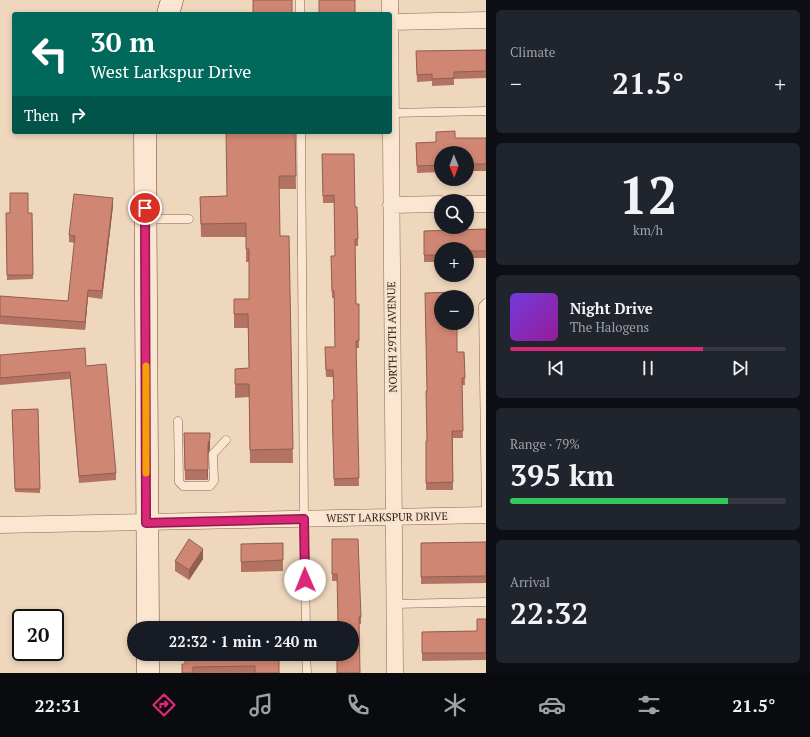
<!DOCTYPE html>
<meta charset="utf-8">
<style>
:root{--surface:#171b24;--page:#20242c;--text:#f1f3f6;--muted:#9ea1a6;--line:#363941;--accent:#db2777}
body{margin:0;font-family:"PT Serif",serif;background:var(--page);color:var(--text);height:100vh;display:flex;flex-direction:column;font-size:15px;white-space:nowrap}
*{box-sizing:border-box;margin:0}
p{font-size:13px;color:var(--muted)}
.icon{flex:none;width:22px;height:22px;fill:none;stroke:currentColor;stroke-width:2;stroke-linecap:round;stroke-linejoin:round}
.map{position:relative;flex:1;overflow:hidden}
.panel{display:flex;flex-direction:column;gap:10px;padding:10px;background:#0d0f14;width:324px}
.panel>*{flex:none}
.top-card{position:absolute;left:12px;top:12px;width:380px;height:122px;border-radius:4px;box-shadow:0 2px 6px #0003;background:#00695c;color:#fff;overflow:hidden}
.needle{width:26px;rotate:179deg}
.fabs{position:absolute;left:434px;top:146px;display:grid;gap:8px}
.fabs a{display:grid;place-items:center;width:40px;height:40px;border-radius:50%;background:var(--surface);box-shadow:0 2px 6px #0003;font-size:20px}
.speed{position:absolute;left:12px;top:609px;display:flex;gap:8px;font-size:20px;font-weight:700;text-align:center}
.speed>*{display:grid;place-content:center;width:52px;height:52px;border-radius:50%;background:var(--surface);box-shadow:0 2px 6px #0003;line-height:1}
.speed .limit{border:2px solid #111;border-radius:6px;background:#fff;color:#111}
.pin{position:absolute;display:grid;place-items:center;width:34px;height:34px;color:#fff;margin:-17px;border:2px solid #fff;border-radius:50%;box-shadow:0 1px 4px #0007}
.me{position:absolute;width:44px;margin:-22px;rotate:359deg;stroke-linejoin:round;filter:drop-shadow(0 0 3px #0008)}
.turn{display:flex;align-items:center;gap:14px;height:84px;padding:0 12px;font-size:18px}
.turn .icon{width:52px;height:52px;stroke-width:2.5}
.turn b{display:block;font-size:28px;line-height:34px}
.then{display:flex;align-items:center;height:38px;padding:0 12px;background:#0003;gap:8px;font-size:15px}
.big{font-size:30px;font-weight:700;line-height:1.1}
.panel .widget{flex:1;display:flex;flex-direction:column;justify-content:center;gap:6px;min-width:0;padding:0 14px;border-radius:6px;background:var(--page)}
.panel .dial{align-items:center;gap:0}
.dial b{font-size:52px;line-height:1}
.song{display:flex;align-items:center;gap:12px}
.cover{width:48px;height:48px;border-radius:6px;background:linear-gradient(135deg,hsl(260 70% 55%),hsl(300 70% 35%))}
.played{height:4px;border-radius:2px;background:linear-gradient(90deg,var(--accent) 70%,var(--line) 70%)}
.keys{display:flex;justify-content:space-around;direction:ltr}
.heat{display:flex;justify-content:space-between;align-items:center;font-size:22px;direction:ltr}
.charge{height:6px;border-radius:3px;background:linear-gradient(90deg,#34c759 79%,var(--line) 0)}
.trip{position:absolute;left:127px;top:621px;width:232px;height:40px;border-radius:20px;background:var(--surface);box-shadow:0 2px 6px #0003;font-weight:700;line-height:40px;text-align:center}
.menu{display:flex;height:64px;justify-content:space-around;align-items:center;background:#090b0e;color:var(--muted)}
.menu .icon{width:28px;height:28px}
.menu .active{color:var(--accent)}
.menu b{font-size:18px;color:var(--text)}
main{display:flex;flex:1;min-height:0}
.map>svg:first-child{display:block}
</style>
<main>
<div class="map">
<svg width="486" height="673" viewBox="0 0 486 673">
<rect width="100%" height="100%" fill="#efd7bd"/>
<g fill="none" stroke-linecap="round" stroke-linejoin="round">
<defs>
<path id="lane" d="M 300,0 L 300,14
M 391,113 L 486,111
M 301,132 L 304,519 L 306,628
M 146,219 L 189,219
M 178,421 L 179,482 L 183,486 L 210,486 L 214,481 L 213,454 L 226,440
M 486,515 L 483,306 L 486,303
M 395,604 L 486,602
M 306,654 L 307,673"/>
<path id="street" d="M 390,0 L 395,673
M 391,22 L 486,20
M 467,204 L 486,204
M 391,205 L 441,204
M 0,525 L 486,515"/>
<path id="secondary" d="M 168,14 L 172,0
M 145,132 L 148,628
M 148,654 L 148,673"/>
</defs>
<!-- lane casing -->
<use href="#lane" stroke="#886756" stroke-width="9"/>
<!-- street casing -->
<use href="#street" stroke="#886756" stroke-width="17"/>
<!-- secondary casing -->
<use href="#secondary" stroke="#694839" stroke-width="23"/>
<!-- lane -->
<use href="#lane" stroke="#fae6d1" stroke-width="8"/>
<!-- street -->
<use href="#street" stroke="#fae6d1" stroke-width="16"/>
<!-- secondary -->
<use href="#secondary" stroke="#fae6d1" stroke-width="22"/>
</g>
<!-- wall -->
<path fill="#b27362" d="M 486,50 L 486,78 L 454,79 L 454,85 L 432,86 L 432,81 L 417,82 L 416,51 Z
M 295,132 L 296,189 L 279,189 L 280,236 L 289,236 L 293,463 L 250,463 L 249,397 L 235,398 L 235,369 L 249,368 L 248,328 L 234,328 L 234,299 L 249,299 L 249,262 L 246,262 L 246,237 L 201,237 L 200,197 L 226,196 Z
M 455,138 L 486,138 L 486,171 L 467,171 L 467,153 L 441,153 L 441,172 L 417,173 L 416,143 L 436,142 Z
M 322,154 L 355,207 L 358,239 L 358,246 L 355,246 L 356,304 L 359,341 L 359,348 L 356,348 L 359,486 L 334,486 L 332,407 L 334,400 L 333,377 L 326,377 L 325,354 L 335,347 L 334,298 L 332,298 L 331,263 L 335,256 L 334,203 L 323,203 Z
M 113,206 L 102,299 L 88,297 L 85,330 L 0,324 L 0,296 L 68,301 L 75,243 L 69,242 L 69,235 Z
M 6,213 L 32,213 L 33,279 L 7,280 Z
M 486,229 L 486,258 L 467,258 L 467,249 L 441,249 L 441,262 L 424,262 L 424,231 Z
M 457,352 L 464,352 L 465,385 L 462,385 L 463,438 L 453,438 L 453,490 L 426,490 L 426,441 L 427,441 L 427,391 Z
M 0,355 L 86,366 L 116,473 L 116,480 L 79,483 L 70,379 L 0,385 Z
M 38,409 L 40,493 L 15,492 L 12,410 Z
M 184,433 L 210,449 L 208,454 L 208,479 L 207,480 L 185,480 Z
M 332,539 L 361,617 L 361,624 L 359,624 L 337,581 L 332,581 Z
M 486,542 L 486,583 L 421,584 L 421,543 Z
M 283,543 L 283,571 L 241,572 L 241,544 Z
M 203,559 L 189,580 L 175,571 L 175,561 Z
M 486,619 L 486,660 L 422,661 L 422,632 L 477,631 Z
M 279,654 L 279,673 L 182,673 L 185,664 Z"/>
<!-- shaded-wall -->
<path fill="#915e50" d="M 113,198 L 113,206 L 102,299 L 102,291 Z
M 88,290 L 88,297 L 85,330 L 85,322 Z
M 210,438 L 210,449 L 208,454 L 208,444 Z
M 208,469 L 208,479 L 207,480 L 207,470 Z
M 203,549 L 203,559 L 189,580 L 189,570 Z"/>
<!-- building -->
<path fill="#cf8672" stroke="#915e50" d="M 253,0 L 292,0 L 292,14 L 253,14 Z
M 319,0 L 355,0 L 355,14 L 319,14 Z
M 486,50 L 486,71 L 454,72 L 454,78 L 432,79 L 432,74 L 417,75 L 416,51 Z
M 455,131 L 455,138 L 486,138 L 486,164 L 467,164 L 467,153 L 441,153 L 441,165 L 417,166 L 416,143 L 436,142 L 436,132 Z
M 226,132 L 295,132 L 296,176 L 279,176 L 280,236 L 289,236 L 293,449 L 250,450 L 249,384 L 235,384 L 235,369 L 249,368 L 248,314 L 234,314 L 234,299 L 249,299 L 249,249 L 246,249 L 246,223 L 201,224 L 200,197 L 227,196 Z
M 322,154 L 354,154 L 355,207 L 357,207 L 358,239 L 355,239 L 356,304 L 359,304 L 359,341 L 356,341 L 359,478 L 334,479 L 332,400 L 334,400 L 333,370 L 326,370 L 325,347 L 335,347 L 334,291 L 332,291 L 331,256 L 335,256 L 334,195 L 323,196 Z
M 10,193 L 28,193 L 28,213 L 32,213 L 33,275 L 7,275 L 6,213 L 10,213 Z
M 74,194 L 113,198 L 102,291 L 88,290 L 85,322 L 0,316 L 0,296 L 68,301 L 75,236 L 69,235 Z
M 486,229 L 486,251 L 467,251 L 467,249 L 441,249 L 441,255 L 424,255 L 424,231 Z
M 456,292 L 456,297 L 441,297 L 441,323 L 457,323 L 457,352 L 464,352 L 465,378 L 462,378 L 463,431 L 452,431 L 453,482 L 426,483 L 426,441 L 427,441 L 426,391 L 427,391 L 425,293 Z
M 85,348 L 86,366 L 106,364 L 116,473 L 79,476 L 70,372 L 0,378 L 0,355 Z
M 38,409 L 40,489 L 15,489 L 12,410 Z
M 184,433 L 210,433 L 210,438 L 208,444 L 208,469 L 207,470 L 185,470 Z
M 189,539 L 203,549 L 189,570 L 175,561 Z
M 332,539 L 358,539 L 361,617 L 359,617 L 360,673 L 337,673 L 337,654 L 352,654 L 352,628 L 336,628 L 336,626 L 338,626 L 337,574 L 332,574 Z
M 486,542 L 486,576 L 421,577 L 421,543 Z
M 283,543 L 283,560 L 241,562 L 241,544 Z
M 477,619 L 486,619 L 486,653 L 422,653 L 422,632 L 477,631 Z
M 185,654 L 279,654 L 279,673 L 255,673 L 255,666 L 193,667 L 193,673 L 182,673 L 182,664 L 185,664 Z"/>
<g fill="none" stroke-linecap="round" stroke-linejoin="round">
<defs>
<path id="route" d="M 145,208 L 146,523 L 304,519 L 305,580"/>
</defs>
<!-- route casing -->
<use href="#route" stroke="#8e194d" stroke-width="10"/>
<!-- route -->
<use href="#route" stroke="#db2777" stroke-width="7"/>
<!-- slow -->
<path stroke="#f59e0b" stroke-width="7" d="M 146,366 L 146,473"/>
</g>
<g text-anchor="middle" stroke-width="4" stroke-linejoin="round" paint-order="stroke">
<!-- street labels -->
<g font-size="11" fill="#36231b" stroke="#f6e2cd">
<text transform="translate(392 337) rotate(-91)" y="4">NORTH 29TH AVENUE</text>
<text transform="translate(387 517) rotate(-1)" y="4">WEST LARKSPUR DRIVE</text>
</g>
</g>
</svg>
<div class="fabs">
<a><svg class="needle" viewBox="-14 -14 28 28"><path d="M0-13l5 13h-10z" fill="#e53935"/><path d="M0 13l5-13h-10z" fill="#9ea1a6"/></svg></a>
<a><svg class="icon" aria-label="search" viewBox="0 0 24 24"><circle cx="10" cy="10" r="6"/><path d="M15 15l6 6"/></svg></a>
<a>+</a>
<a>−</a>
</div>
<div class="speed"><div class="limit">20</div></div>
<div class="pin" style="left:145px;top:208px;background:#d93025"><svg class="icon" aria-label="arrive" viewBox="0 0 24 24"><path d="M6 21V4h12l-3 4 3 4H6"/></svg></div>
<svg class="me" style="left:305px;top:580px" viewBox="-20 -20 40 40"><circle r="19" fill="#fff"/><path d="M0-13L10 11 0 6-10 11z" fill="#db2777"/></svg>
<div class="trip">22:32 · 1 min · 240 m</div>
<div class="top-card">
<div class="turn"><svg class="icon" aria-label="left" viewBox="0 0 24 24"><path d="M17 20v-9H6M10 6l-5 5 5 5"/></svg><div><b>30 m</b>West Larkspur Drive</div></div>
<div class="then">Then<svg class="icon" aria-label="right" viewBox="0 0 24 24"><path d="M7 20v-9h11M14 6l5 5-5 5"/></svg></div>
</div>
</div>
<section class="panel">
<div class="widget"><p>Climate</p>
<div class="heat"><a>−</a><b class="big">21.5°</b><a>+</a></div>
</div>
<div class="widget dial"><b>12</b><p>km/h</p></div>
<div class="widget">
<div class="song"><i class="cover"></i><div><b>Night Drive</b><p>The Halogens</p></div></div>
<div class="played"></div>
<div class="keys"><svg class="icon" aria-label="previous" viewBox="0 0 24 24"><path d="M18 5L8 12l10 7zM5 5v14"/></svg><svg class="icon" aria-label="pause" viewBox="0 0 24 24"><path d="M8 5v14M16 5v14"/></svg><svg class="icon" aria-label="next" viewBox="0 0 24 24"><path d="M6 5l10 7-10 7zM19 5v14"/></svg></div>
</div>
<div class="widget"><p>Range · 79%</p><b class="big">395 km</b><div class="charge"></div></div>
<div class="widget"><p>Arrival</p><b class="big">22:32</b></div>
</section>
</main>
<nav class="menu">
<b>22:31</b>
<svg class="icon active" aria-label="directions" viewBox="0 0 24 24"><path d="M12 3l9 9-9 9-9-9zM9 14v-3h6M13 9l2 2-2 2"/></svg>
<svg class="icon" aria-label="music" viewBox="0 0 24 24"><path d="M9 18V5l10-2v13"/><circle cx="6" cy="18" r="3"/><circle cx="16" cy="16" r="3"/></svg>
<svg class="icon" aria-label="phone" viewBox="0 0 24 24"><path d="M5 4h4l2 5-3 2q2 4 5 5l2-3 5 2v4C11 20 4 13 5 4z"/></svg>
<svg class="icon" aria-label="climate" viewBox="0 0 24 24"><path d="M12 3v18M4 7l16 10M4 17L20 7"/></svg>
<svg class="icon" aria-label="car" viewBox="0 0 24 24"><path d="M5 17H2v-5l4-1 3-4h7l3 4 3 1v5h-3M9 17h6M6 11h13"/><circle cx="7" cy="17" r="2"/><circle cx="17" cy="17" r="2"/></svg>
<svg class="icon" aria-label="filters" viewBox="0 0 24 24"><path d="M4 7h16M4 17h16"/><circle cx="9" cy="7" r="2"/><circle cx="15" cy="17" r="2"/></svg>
<b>21.5°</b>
</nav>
